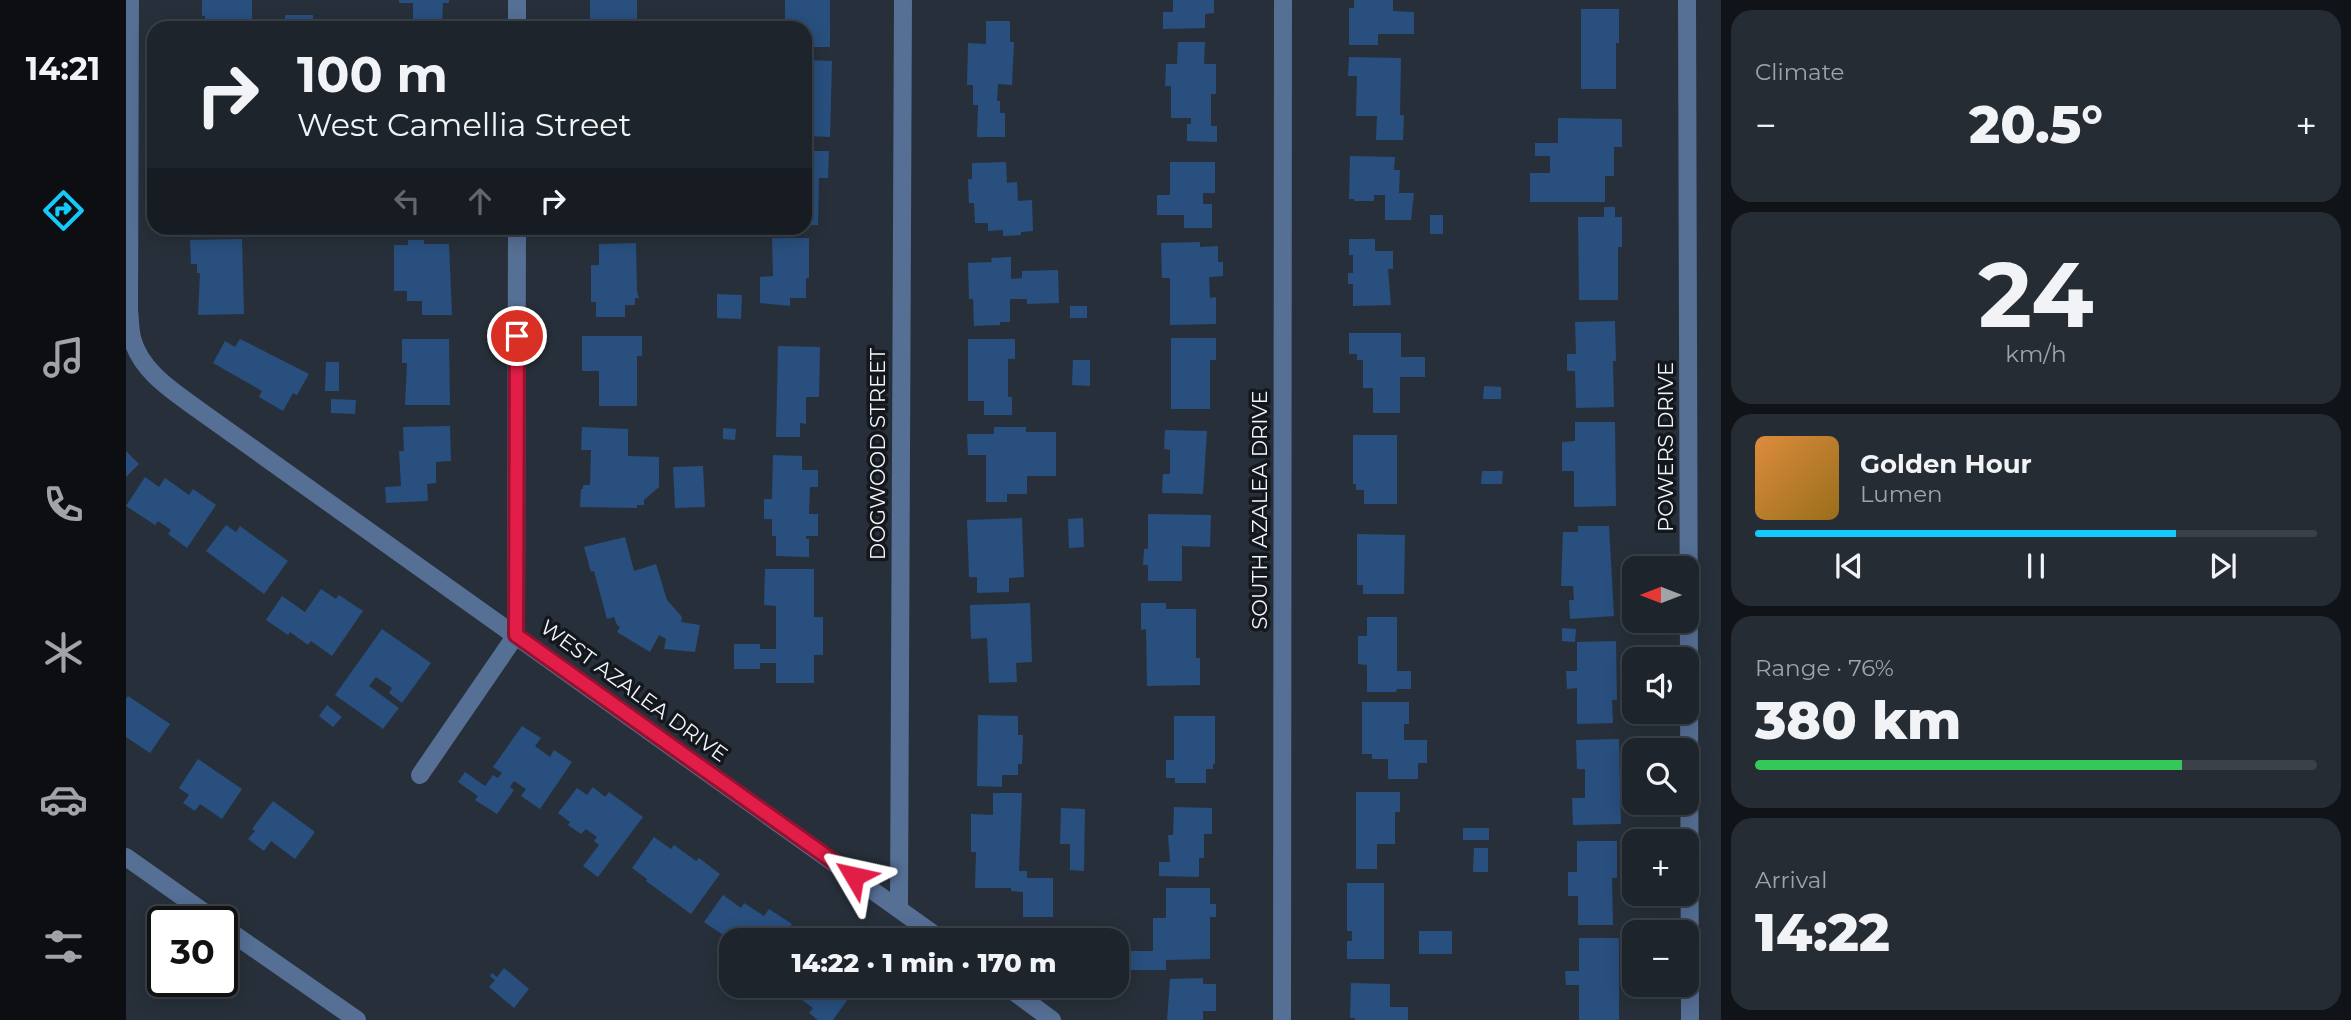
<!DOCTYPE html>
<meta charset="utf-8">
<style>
:root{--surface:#1d242c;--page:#252c34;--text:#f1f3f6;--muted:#a0a4a9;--line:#3b4148;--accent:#14cafb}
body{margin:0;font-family:Montserrat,sans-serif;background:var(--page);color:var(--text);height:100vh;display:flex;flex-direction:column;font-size:26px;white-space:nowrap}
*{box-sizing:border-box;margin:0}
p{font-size:23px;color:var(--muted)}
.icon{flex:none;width:38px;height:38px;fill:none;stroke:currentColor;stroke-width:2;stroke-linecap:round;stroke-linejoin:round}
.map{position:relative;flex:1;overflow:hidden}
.details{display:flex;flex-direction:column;gap:10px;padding:10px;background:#101418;width:630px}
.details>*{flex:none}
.banner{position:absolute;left:21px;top:21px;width:665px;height:214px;border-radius:21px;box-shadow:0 4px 18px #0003,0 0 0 2px var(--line);background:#1d242c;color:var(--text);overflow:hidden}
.needle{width:46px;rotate:270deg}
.fabs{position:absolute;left:1496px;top:556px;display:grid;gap:14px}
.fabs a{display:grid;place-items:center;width:77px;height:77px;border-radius:14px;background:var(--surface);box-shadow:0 4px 18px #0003,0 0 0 2px var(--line);font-size:35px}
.speed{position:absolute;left:21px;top:906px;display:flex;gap:14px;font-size:35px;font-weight:700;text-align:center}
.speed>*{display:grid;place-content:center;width:91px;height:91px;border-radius:50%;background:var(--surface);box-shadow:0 4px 18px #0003,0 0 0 2px var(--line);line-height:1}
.speed .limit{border:4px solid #111;border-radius:10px;background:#fff;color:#111}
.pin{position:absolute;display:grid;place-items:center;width:60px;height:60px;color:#fff;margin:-30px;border:4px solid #fff;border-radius:50%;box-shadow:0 2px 7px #0007}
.me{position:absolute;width:77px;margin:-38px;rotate:306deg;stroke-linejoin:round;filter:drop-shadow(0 0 5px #0008)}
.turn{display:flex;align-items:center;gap:24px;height:147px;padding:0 35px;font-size:32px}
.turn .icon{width:91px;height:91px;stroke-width:2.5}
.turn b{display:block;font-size:49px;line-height:60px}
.lanes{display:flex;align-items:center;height:66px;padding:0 35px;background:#0003;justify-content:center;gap:35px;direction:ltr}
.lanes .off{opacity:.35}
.big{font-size:52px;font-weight:800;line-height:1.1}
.details .card{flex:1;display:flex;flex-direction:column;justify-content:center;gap:10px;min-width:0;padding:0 24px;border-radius:21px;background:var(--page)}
.details .dial{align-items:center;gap:0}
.dial b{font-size:91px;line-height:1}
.song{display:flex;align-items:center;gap:21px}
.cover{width:84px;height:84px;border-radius:10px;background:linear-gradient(135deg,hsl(30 70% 55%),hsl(40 70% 35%))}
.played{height:7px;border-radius:4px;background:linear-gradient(90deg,var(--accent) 75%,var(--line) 75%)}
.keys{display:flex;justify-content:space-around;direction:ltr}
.heat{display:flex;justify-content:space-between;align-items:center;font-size:38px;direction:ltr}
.charge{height:10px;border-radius:5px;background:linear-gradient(90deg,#34c759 76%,var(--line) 0)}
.trip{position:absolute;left:593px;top:928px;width:410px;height:70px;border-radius:21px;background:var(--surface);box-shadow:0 4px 18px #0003,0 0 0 2px var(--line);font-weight:800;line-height:70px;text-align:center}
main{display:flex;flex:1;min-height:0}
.tab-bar{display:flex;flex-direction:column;width:126px;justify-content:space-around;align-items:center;background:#0c0e12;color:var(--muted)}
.tab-bar .icon{width:49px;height:49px}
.tab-bar .current{color:var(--accent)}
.tab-bar b{font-size:32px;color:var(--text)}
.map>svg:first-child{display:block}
</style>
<main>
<nav class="tab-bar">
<b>14:21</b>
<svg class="icon current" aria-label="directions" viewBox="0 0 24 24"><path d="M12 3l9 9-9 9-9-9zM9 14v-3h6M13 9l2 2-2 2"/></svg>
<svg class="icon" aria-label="music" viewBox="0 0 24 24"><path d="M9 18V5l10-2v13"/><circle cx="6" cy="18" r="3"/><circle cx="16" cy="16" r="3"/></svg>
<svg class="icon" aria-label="phone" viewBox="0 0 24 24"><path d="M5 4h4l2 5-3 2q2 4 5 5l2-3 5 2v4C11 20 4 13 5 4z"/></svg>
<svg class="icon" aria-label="climate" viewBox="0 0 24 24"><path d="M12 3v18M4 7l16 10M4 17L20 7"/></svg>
<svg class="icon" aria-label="car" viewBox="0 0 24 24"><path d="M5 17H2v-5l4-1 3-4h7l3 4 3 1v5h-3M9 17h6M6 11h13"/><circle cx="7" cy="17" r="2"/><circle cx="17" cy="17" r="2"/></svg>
<svg class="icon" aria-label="filters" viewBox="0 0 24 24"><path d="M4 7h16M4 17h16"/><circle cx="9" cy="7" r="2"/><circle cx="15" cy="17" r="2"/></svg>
</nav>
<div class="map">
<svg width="1595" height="1020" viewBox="0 0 1595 1020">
<rect width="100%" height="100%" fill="#27303a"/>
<!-- building -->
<path fill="#284f7e" d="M 76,0 L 126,0 L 126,28 L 79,28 L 79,16 L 76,16 Z
M 273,0 L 323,0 L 323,3 L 317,3 L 316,25 L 287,25 L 287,3 L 273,3 Z
M 464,0 L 511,0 L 511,28 L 464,28 Z
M 659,0 L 704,0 L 704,47 L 679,47 L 679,24 L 659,24 Z
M 1047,0 L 1088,0 L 1088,13 L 1079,14 L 1079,28 L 1037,29 L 1037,12 L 1047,12 Z
M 1228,0 L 1267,0 L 1267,11 L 1288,12 L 1288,34 L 1252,34 L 1252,45 L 1223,45 L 1223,8 L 1228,8 Z
M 1455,9 L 1493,9 L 1493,43 L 1490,43 L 1490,89 L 1455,89 Z
M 159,15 L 187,15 L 187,28 L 159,28 Z
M 860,21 L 884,21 L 884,42 L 888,42 L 886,85 L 872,84 L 871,101 L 874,101 L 874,113 L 879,113 L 879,137 L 851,137 L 852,105 L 847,105 L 847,85 L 841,85 L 842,43 L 860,44 Z
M 1052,42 L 1079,42 L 1078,64 L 1090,64 L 1090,94 L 1085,94 L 1085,126 L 1091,126 L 1091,142 L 1061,141 L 1061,124 L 1065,124 L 1065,118 L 1045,118 L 1045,86 L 1039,86 L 1040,64 L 1051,64 Z
M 1223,57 L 1275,58 L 1274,115 L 1278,115 L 1277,140 L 1250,140 L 1251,116 L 1230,116 L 1231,76 L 1222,76 Z
M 679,60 L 706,61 L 704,137 L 679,136 Z
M 1432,118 L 1496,119 L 1496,147 L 1488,147 L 1488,176 L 1479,176 L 1479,202 L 1404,202 L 1404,173 L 1424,173 L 1424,156 L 1409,156 L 1409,143 L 1432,143 Z
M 679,151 L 703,151 L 702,178 L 693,178 L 692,225 L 679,225 Z
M 1224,156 L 1269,157 L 1268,170 L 1274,170 L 1273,193 L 1288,193 L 1285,220 L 1259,220 L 1259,195 L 1248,195 L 1248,201 L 1228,201 L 1228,199 L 1223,199 Z
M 880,162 L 881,183 L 891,182 L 892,201 L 906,200 L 907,231 L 895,232 L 895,235 L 877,236 L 877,230 L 862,231 L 862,223 L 849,223 L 848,203 L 843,203 L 842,179 L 846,179 L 846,163 Z
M 1044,162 L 1089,162 L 1089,193 L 1077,193 L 1077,204 L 1086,204 L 1086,228 L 1058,228 L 1058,215 L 1031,215 L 1031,195 L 1044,195 Z
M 1478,207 L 1489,207 L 1489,217 L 1496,217 L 1496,247 L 1492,247 L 1492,300 L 1453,300 L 1452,217 L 1478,217 Z
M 1304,215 L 1317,215 L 1317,234 L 1304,234 Z
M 72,228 L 154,228 L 154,234 L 72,234 Z
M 646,238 L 683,238 L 683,278 L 680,278 L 680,298 L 664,298 L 664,306 L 634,303 L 634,277 L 647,276 Z
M 116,239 L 118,314 L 72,315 L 74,273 L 71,273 L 71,264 L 65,264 L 64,240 Z
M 1223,239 L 1249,239 L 1249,251 L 1267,251 L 1267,269 L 1262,269 L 1265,305 L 1227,306 L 1227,284 L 1222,284 L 1222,273 L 1227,273 L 1227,255 L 1223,255 Z
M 282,240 L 298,240 L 298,244 L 323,244 L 326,315 L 296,315 L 296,301 L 281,301 L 281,291 L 268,291 L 268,245 L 282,245 Z
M 1074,242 L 1074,247 L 1092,246 L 1092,262 L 1097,262 L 1097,276 L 1083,277 L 1084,298 L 1090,297 L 1090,324 L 1044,325 L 1044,278 L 1036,278 L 1035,243 Z
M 510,243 L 511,291 L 513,298 L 509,298 L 509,305 L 499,305 L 499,317 L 470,317 L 470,302 L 465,302 L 465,265 L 473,265 L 473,244 Z
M 885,257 L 885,279 L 896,278 L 896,271 L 932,270 L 933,303 L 901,304 L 901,299 L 884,299 L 884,322 L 874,322 L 874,325 L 848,326 L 847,299 L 843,299 L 842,263 L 866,262 L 865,258 Z
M 591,294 L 616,295 L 615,319 L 591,318 Z
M 944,306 L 961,306 L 961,318 L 944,318 Z
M 1489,321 L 1490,361 L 1487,361 L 1488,407 L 1450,408 L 1449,371 L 1441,371 L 1441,354 L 1450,354 L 1449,322 Z
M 1223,333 L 1275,333 L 1275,357 L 1299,357 L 1299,377 L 1274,377 L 1274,413 L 1247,413 L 1247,388 L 1237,388 L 1237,360 L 1231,360 L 1231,354 L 1223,354 Z
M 456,336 L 516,336 L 516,356 L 511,356 L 511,406 L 473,406 L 473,371 L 456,371 Z
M 1045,338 L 1090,338 L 1090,360 L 1084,360 L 1084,409 L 1045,409 Z
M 114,339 L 183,374 L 171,395 L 167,393 L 157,411 L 133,397 L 136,391 L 87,363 L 99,341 L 109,347 Z
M 276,339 L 323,339 L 324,405 L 279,405 L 281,363 L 276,363 Z
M 842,339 L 889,339 L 889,359 L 882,359 L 882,397 L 886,397 L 886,415 L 858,415 L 858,401 L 842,401 Z
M 652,346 L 694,347 L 693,397 L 680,397 L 680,424 L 674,423 L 674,437 L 650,437 Z
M 947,360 L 964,360 L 964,386 L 946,385 Z
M 200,362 L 213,362 L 213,391 L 199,391 Z
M 1358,386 L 1375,387 L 1375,399 L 1357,399 Z
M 205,399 L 230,400 L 229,414 L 205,413 Z
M 1449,422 L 1489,422 L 1490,506 L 1448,507 L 1448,471 L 1436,471 L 1436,442 L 1449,441 Z
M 324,426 L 325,461 L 310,462 L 310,483 L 301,484 L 302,501 L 260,503 L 259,487 L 275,486 L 273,451 L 278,451 L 277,427 Z
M 456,427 L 502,429 L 502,456 L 533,457 L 533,487 L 518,500 L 518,505 L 511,505 L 511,508 L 454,507 L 455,489 L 457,489 L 457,485 L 464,485 L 465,450 L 455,450 Z
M 868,427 L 900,427 L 900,432 L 930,432 L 930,476 L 901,476 L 901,494 L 881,494 L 881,502 L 860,502 L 860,455 L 842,455 L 841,434 L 868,434 Z
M 597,428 L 610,429 L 609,440 L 597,439 Z
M 1039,430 L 1081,431 L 1077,494 L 1036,493 L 1037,474 L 1044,474 L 1044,450 L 1038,449 Z
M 1227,435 L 1271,435 L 1271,504 L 1238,504 L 1238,490 L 1230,490 L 1230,484 L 1227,484 Z
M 0,451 L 13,464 L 0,477 Z
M 647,455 L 676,456 L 676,470 L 692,470 L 692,487 L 684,487 L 683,514 L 692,514 L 692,536 L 680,536 L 680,539 L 683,539 L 683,557 L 650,556 L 650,536 L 646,536 L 646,519 L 638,519 L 638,499 L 646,499 Z
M 577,466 L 579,507 L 549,508 L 547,467 Z
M 1356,471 L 1377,471 L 1376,484 L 1355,484 Z
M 19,477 L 33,487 L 39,478 L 63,495 L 67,489 L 90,505 L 61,548 L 42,534 L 45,530 L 32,521 L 29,525 L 0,506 Z
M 1022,514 L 1085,515 L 1084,547 L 1056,546 L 1056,581 L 1022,581 L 1022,565 L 1017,565 L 1018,549 L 1022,549 Z
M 896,518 L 898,577 L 883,578 L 883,592 L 851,593 L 851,577 L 843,577 L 841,520 Z
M 957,518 L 958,547 L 943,548 L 942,519 Z
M 100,525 L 110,532 L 114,526 L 162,561 L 138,594 L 80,551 Z
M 1452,526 L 1483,526 L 1488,616 L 1444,619 L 1443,600 L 1448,600 L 1447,586 L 1435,586 L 1437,532 L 1452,532 Z
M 1231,534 L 1279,535 L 1278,594 L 1237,594 L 1237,585 L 1231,585 Z
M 499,537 L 508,571 L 530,564 L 541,600 L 556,617 L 555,622 L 574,625 L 569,652 L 538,649 L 540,639 L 533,635 L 524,652 L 491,632 L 494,627 L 491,625 L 488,617 L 481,619 L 468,571 L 465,572 L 458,547 Z
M 639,569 L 688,569 L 688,617 L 697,617 L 697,655 L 688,655 L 688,683 L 650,683 L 650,663 L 634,663 L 634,669 L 608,669 L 608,644 L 634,644 L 634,649 L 650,649 L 650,606 L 638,605 Z
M 195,589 L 210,599 L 213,595 L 237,611 L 206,656 L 185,641 L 182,645 L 164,632 L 162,635 L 140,620 L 156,596 L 179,612 Z
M 904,603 L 906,662 L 890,663 L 891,682 L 863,683 L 861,638 L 845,639 L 844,605 Z
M 1015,603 L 1040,603 L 1040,609 L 1070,609 L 1070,658 L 1074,658 L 1074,685 L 1021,686 L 1020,629 L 1015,630 Z
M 1241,617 L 1271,617 L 1271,671 L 1285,671 L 1285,689 L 1271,689 L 1270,692 L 1241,692 L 1241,665 L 1232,664 L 1232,636 L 1241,636 Z
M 1436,628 L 1450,629 L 1449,642 L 1436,641 Z
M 256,629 L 305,663 L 276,703 L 263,693 L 266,688 L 250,677 L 243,686 L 273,708 L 257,729 L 209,695 Z
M 1490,641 L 1491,700 L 1486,700 L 1487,723 L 1451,724 L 1451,688 L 1441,689 L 1440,671 L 1451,671 L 1451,642 Z
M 2,696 L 44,724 L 24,753 L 0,737 L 0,699 Z
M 1236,702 L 1283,702 L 1283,724 L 1278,724 L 1278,740 L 1301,740 L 1301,763 L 1292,763 L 1292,779 L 1262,779 L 1262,759 L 1246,759 L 1246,754 L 1236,754 Z
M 201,705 L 216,717 L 207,727 L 193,716 Z
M 852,715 L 892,716 L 892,735 L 897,735 L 896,764 L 892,764 L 892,775 L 876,775 L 876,787 L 851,786 Z
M 1048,716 L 1089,716 L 1089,764 L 1087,764 L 1087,769 L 1080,769 L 1080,783 L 1049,783 L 1049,778 L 1040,778 L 1040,760 L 1048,760 Z
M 396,726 L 415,738 L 409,746 L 424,757 L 428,750 L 446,762 L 414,809 L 395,796 L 400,789 L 388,781 L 384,787 L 388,790 L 371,814 L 349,800 L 352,796 L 332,782 L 339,772 L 359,786 L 367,775 L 372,778 L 376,773 L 367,767 Z
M 1493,739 L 1495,824 L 1447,825 L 1446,798 L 1459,798 L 1459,769 L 1451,769 L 1450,740 Z
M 72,759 L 116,789 L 96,819 L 74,804 L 69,811 L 57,803 L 63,795 L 53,788 Z
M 467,787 L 479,797 L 483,792 L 517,817 L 472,877 L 457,866 L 473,845 L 468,841 L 471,837 L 460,829 L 455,834 L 442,825 L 444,822 L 432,813 L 451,788 L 461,795 Z
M 1230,792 L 1274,792 L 1274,812 L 1269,812 L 1269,844 L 1251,844 L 1251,869 L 1230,869 Z
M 867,793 L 896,793 L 893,871 L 901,871 L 901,878 L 927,878 L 927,917 L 897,917 L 897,892 L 885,891 L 885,888 L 849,888 L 850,852 L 845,852 L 845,814 L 867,815 Z
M 147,801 L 189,832 L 169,859 L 145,841 L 138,851 L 122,839 L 129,831 L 126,829 Z
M 1048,807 L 1086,808 L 1086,834 L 1078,834 L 1078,858 L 1073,858 L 1073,877 L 1033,876 L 1033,862 L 1044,862 L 1042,835 L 1047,835 Z
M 935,808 L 959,809 L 958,871 L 944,870 L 944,844 L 934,844 Z
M 1337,828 L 1363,828 L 1363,840 L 1337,840 Z
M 528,837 L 545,849 L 548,845 L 570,861 L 573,858 L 594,874 L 565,914 L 520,881 L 521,879 L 506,868 Z
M 1451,841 L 1491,841 L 1491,878 L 1486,878 L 1487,925 L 1452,925 L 1452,896 L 1442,896 L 1442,872 L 1451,872 Z
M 1348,848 L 1362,848 L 1362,872 L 1347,872 Z
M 1221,883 L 1258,883 L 1258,959 L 1221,959 L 1221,941 L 1226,941 L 1226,931 L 1221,931 Z
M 1040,888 L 1084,888 L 1084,904 L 1090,904 L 1090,917 L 1084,917 L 1084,959 L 1040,960 L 1040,970 L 1005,970 L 1005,951 L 1027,951 L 1027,918 L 1040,918 Z
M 597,895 L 615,908 L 618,903 L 638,916 L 643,909 L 666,924 L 655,940 L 606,941 L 578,922 Z
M 1293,931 L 1326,931 L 1326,954 L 1293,954 Z
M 1453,938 L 1493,938 L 1493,1020 L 1453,1020 L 1453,985 L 1440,985 L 1439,971 L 1453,971 Z
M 378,968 L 403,989 L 388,1008 L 363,987 L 369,980 L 364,976 L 366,973 L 371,977 Z
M 1077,978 L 1077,984 L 1090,984 L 1090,1011 L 1077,1011 L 1077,1020 L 1041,1020 L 1044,979 Z
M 1225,983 L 1264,984 L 1264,1007 L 1282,1007 L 1282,1020 L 1229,1020 L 1229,1018 L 1224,1018 Z
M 661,985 L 732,985 L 707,1020 L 692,1020 L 683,1013 L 687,1008 L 661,989 L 663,987 Z"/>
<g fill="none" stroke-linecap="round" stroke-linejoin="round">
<!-- minor -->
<path stroke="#556f95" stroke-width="18" d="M 4,0 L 3,310 C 4,319 4,329 6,338 C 14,370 45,390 70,408 L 816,940
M 1561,0 L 1564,1020
M 391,28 L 391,0
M 294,775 L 390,635 L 391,228
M 0,857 L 92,922
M 773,908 L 777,0
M 96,926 L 231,1020
M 879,985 L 926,1020
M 1156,1020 L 1157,0"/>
</g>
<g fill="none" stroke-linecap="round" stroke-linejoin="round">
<defs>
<path id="route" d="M 391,336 L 390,635 L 728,876"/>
</defs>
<!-- route casing -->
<use href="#route" stroke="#92132f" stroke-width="18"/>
<!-- route -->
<use href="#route" stroke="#e11d48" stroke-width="12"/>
</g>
<g text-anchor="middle" stroke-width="7" stroke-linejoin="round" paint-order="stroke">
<!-- street labels -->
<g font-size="21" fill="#f0f5fd" stroke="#14181c">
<text transform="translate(1540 447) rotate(-90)" y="7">POWERS DRIVE</text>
<text transform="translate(752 454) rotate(-90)" y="7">DOGWOOD STREET</text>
<text transform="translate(1134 510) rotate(-90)" y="7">SOUTH AZALEA DRIVE</text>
<text transform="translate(508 691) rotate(36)" y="7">WEST AZALEA DRIVE</text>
</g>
</g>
</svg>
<div class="fabs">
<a><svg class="needle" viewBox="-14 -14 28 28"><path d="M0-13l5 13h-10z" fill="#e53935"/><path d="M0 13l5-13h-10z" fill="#a0a4a9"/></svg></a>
<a><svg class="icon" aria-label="sound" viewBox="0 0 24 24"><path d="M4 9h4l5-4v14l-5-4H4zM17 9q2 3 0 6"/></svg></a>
<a><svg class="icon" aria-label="search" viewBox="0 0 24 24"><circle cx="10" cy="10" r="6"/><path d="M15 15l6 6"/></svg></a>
<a>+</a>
<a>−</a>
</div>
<div class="speed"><div class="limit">30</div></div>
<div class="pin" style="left:391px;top:336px;background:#d93025"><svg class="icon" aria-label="arrive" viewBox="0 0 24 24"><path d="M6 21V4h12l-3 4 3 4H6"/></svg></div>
<svg class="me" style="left:728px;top:876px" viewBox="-20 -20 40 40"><path d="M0-17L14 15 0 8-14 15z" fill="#e11d48" stroke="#fff" stroke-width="4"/></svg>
<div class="trip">14:22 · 1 min · 170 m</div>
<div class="banner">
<div class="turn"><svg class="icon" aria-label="right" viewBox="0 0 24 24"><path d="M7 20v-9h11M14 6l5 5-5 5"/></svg><div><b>100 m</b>West Camellia Street</div></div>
<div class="lanes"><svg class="icon off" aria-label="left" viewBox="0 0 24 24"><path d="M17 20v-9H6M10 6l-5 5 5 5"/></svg><svg class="icon off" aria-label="ahead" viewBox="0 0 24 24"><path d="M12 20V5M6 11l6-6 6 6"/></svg><svg class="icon" aria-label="right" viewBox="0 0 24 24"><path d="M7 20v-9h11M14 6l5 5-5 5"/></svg></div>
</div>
</div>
<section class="details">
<div class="card"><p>Climate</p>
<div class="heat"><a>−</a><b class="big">20.5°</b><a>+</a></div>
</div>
<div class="card dial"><b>24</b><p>km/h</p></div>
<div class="card">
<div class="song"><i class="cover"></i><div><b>Golden Hour</b><p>Lumen</p></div></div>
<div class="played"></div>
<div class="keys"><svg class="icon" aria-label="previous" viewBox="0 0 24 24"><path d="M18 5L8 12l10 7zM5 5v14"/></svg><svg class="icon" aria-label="pause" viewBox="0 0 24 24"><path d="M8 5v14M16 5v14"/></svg><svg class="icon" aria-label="next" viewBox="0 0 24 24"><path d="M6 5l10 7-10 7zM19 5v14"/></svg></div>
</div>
<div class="card"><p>Range · 76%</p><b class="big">380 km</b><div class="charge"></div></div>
<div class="card"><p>Arrival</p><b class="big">14:22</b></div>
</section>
</main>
